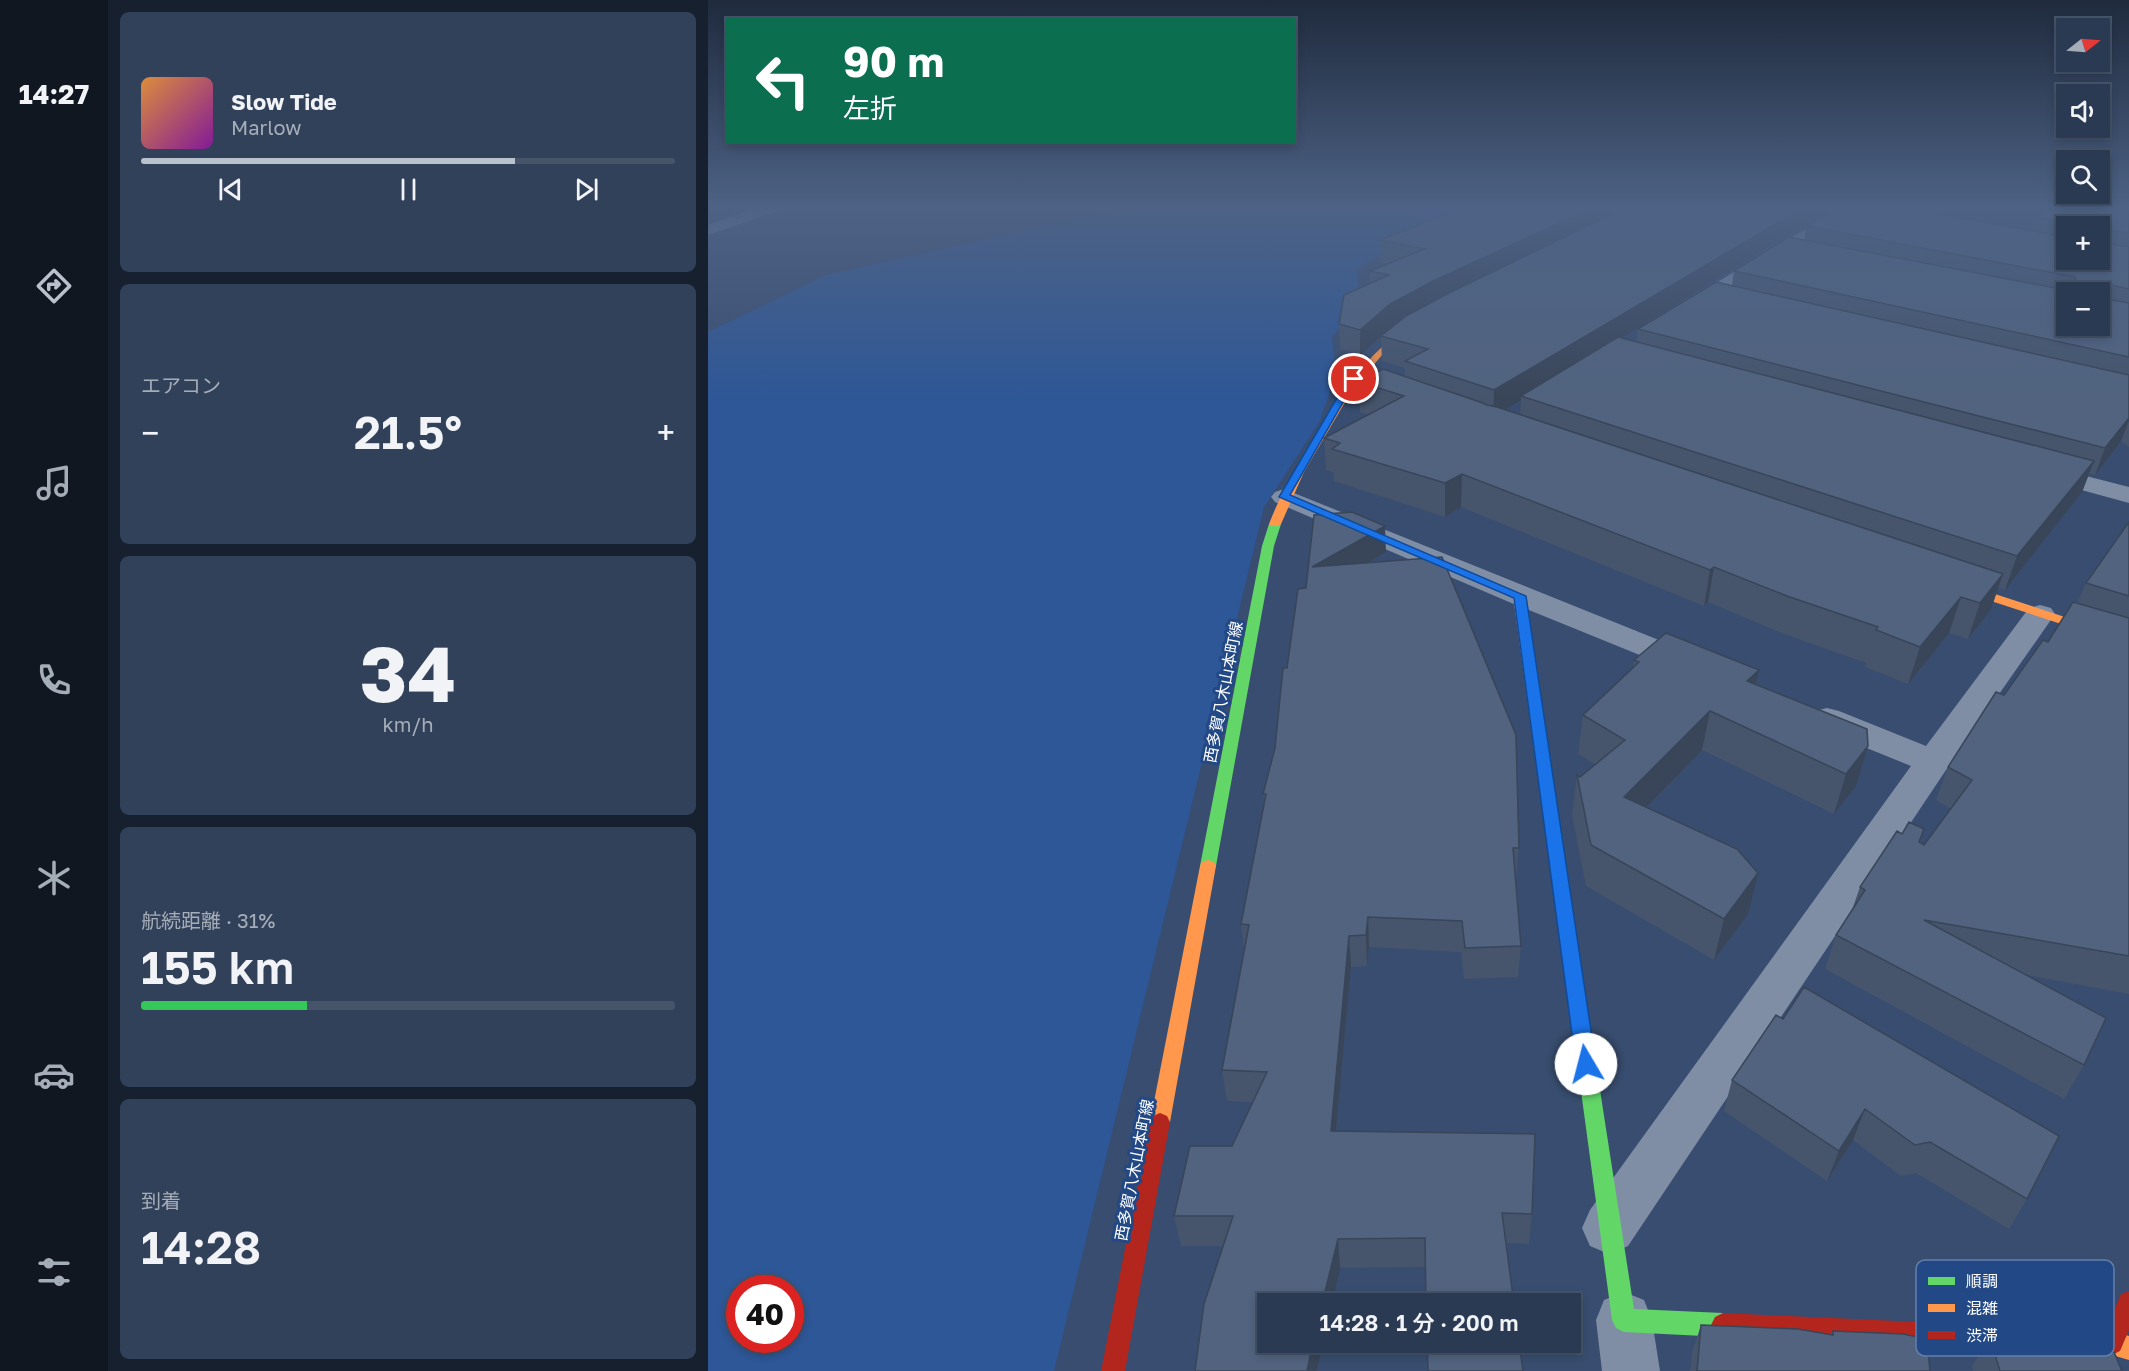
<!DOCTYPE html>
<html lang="ja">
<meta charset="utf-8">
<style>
:root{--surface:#2a3a53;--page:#32415a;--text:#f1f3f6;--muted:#a5adb8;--line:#46546a;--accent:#b9c1cd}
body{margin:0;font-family:"Golos Text","Noto Sans JP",sans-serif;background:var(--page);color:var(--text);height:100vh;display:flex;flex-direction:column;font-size:22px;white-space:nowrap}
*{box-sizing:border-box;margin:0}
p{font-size:20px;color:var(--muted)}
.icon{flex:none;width:33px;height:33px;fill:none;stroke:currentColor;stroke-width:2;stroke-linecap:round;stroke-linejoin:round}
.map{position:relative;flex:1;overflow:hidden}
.panel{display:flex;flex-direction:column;gap:12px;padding:12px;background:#17202e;width:600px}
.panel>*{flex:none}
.hud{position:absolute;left:18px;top:18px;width:570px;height:126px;border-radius:0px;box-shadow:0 3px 9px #0003,0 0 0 2px var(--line);background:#0b6e4f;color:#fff;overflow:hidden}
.needle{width:39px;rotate:73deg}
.tools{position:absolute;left:1348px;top:18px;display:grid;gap:12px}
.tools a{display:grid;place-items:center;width:54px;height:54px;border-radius:0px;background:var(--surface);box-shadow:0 3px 9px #0003,0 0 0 2px var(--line);font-size:30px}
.speed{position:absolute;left:18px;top:1275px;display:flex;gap:12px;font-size:30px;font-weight:700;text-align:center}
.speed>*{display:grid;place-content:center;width:78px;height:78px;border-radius:50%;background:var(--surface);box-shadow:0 3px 9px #0003,0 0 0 2px var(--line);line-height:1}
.speed .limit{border:9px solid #d22;background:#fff;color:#111}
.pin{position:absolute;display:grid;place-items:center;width:51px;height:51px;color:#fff;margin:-26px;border:3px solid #fff;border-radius:50%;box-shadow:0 2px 6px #0007}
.me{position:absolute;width:66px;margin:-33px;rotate:352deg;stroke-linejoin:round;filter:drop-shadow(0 0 4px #0008)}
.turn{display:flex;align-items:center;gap:21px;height:126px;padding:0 18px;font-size:27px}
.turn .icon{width:78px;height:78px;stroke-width:2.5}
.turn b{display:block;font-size:42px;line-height:51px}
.big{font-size:45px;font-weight:600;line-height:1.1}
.panel .tile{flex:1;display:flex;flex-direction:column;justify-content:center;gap:9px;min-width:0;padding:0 21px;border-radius:9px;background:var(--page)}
.panel .dial{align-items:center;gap:0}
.dial b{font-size:78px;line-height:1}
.song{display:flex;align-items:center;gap:18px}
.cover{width:72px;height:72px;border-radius:9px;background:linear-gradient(135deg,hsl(30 70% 55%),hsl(290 70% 35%))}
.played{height:6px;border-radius:3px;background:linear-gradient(90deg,var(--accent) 70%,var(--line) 70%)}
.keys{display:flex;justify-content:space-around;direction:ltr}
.heat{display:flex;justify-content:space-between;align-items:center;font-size:33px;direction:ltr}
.charge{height:9px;border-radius:4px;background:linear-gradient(90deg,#34c759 31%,var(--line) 0)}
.trip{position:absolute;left:549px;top:1293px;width:324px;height:60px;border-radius:0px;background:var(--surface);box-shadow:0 3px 9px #0003,0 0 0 2px var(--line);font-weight:600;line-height:60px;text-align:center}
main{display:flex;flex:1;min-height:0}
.dock{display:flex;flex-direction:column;width:108px;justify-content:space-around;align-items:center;background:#111721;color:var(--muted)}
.dock .icon{width:42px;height:42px}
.dock .on{color:var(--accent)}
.dock b{font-size:27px;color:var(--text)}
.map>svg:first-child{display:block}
</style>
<main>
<nav class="dock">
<b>14:27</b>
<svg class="icon on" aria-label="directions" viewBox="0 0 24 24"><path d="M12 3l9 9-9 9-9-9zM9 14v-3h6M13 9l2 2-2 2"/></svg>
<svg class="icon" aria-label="music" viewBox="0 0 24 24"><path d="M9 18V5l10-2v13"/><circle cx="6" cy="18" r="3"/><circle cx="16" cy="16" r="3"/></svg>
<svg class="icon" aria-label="phone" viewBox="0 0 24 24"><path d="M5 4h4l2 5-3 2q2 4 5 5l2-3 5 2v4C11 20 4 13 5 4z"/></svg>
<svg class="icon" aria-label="climate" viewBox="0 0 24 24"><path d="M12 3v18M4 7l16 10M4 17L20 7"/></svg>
<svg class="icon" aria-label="car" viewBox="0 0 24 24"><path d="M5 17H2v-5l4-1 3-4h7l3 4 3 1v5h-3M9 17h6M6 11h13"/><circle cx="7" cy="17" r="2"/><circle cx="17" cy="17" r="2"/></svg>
<svg class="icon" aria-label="filters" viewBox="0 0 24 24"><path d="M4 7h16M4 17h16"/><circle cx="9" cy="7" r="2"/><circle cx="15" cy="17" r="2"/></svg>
</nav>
<section class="panel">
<div class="tile">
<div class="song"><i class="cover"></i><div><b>Slow Tide</b><p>Marlow</p></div></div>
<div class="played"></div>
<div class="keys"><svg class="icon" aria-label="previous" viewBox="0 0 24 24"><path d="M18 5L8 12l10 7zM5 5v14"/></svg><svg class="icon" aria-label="pause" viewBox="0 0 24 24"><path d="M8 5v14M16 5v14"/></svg><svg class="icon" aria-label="next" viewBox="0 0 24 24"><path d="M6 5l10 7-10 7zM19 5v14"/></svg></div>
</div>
<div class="tile"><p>エアコン</p>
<div class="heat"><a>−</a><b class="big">21.5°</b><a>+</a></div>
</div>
<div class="tile dial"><b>34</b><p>km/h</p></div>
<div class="tile"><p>航続距離 · 31%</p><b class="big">155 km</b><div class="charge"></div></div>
<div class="tile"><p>到着</p><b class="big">14:28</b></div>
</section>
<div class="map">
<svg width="1421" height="1371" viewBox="0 0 1421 1371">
<rect width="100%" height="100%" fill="#384d6f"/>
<!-- green -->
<path fill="#2e5797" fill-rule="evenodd" d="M 417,208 L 780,208 L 687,248 L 649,268 L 652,303 L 624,337 L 628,373 L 612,421 L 556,507 L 346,1371 L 0,1371 L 0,332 L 118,275 ZM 32,1288 L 82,1288 L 82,1340 L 32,1340 Z"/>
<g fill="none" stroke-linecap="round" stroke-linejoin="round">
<!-- street -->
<path fill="#7f8ea5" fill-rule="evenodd" d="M 48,208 L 71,208 L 69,211 L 0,235 L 0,225 Z
M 1135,210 L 1140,212 L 1143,215 L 1140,218 L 1080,253 L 989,312 L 975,312 L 973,308 L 975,304 L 1068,245 Z
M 1335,465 L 1421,487 L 1421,503 L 1326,477 L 1323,472 L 1326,467 Z
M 576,489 L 993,657 L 998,664 L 993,671 L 982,674 L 971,671 L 801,602 L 567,502 L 563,497 L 567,492 Z
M 1332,605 L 1343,608 L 1347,614 L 1238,770 L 920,1246 L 901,1254 L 882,1246 L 874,1228 L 882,1210 L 1203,766 L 1107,727 L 1102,719 L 1107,711 L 1119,708 L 1131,711 L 1218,746 L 1321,608 Z
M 916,1292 L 936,1300 L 944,1320 L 952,1371 L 894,1371 L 888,1320 L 896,1300 Z"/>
<!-- fast -->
<path fill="#63d668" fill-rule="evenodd" d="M 567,521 L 573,524 L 566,546 L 508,866 L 506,870 L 500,872 L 494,870 L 492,866 L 554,546 L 561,524 Z
M 874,1024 L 881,1026 L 883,1032 L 926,1309 L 1015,1313 L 1023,1317 L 1027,1325 L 1023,1333 L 1015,1337 L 916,1332 L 908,1328 L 904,1320 L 865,1032 L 867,1026 Z"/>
<!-- slow -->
<path fill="#ff974d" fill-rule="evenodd" d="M 706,323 L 713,325 L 679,349 L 643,392 L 596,472 L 573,524 L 571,526 L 563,526 L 561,524 C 572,495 588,468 604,441 C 631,394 659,352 706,323 Z
M 1244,580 L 1421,638 L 1421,646 L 1240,587 L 1238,584 L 1240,581 Z
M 811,592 L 817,596 L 883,1032 L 881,1038 L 874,1040 L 867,1038 L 865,1032 L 805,596 Z
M 500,860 L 506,862 L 508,866 L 462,1122 L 459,1128 L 452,1131 L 445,1128 L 442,1122 L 492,866 L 494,862 Z
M 1210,1322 L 1404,1331 L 1421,1336 L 1421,1360 L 1404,1355 L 1210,1346 L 1202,1342 L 1198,1334 L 1202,1326 Z"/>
<!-- jam -->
<path fill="#b3261e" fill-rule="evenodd" d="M 452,1113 L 459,1116 L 462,1122 L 417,1371 L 393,1371 L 442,1122 L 445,1116 Z
M 1421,1291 L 1421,1330 L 1412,1351 L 1404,1355 L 1396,1351 L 1392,1343 L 1413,1294 Z
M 1015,1313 L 1210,1322 L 1218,1326 L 1222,1334 L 1218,1342 L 1210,1346 L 1015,1337 L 1007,1333 L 1003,1325 L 1007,1317 Z"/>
</g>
<!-- wall -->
<path fill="#46556c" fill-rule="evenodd" d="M 754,208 L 1123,208 L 1122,213 L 1323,230 L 1327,217 L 1421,208 L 1421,447 L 1413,441 L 1387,475 L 1381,474 L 1374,492 L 1297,590 L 1290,588 L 1283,609 L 1260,639 L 1241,633 L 1200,684 L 1157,667 L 1158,663 L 1071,632 L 1000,602 L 996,606 L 753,507 L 737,517 L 626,481 L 625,472 L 618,470 L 616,438 L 661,415 L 652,412 L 651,382 L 697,377 L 697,368 L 674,361 L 673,337 L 652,355 L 632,349 L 631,324 L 662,283 L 662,271 L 680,264 L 673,262 L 672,240 ZM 1122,213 L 1099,226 L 1096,240 L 1026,271 L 1024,285 L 930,329 L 929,342 L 913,338 L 1067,243 ZM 1359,226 L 1392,226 L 1359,260 ZM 813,400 L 812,414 L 797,410 Z
M 1421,522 L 1421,994 L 1319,975 L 1376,1065 L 1356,1099 L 1117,969 L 1128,935 L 1144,910 L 1152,887 L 1211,842 L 1216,845 L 1243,809 L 1228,800 L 1240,767 L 1296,695 L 1340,642 L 1369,603 L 1378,583 Z
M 678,552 L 659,563 L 811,848 L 808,878 L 807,878 L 813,946 L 810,977 L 756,979 L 753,952 L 661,947 L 659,966 L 643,967 L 628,1131 L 824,1214 L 821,1244 L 798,1243 L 806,1304 L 717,1304 L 717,1267 L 632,1268 L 560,1342 L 615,1342 L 609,1371 L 487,1371 L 515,1246 L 473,1246 L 466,1216 L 524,1146 L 545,1102 L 519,1101 L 514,1070 L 536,949 L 533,924 L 556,803 L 555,794 L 567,748 L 579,668 L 598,588 Z
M 926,660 L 1048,684 L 1160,746 L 1148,786 L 1126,814 L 994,750 L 939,808 L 1040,914 L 1006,960 L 878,886 L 864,815 L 869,775 L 872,777 L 887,764 L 870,754 L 875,715 L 925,668 Z
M 1068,1015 L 1319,1199 L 1301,1229 L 1208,1173 L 1193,1176 L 1145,1140 L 1119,1181 L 1016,1111 L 1024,1080 Z
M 993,1325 L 1123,1335 L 1125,1331 L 1222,1371 L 982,1371 L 984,1353 Z
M 1282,1338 L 1414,1371 L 1265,1371 L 1264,1366 Z"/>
<!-- shaded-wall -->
<path fill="#394558" d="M 13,208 L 40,208 L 0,223 L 0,213 Z
M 884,208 L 926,208 L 682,329 L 652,355 L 652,330 L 682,304 L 725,281 Z
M 1096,208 L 1123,208 L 1122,213 L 1067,243 L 817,398 L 813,396 L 813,400 L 785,417 L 786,390 L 1071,222 Z
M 1399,230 L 1392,252 L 1392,240 L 1397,232 Z
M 1421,418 L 1421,421 L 1413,441 L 1387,475 L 1397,448 Z
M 1386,461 L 1374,492 L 1297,590 L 1309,556 Z
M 754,474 L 753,507 L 737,517 L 737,483 Z
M 677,526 L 678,552 L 606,594 L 604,567 Z
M 1006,567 L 1000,602 L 996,606 L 1002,570 Z
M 1295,574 L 1283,609 L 1260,639 L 1272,603 Z
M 1253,597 L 1241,633 L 1200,684 L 1212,647 Z
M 1051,670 L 1043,708 L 1039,681 Z
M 1002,711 L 994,750 L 910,837 L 916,797 Z
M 1160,746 L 1148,786 L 1126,814 L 1138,774 Z
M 1050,873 L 1040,914 L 1006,960 L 1016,919 Z
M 660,917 L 661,947 L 659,966 L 658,935 Z
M 641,936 L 643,967 L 625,1162 L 623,1131 Z
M 1157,1109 L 1145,1140 L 1119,1181 L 1131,1151 Z
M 630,1239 L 632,1268 L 624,1304 L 614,1304 Z
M 605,1342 L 615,1342 L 609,1371 L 599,1371 Z"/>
<!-- building -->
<path fill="#51637e" stroke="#394558" stroke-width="1.5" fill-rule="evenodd" d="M 0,208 L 13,208 L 0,213 Z
M 754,208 L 884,208 L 725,281 L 682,304 L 652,330 L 631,324 L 636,295 L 681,275 L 662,271 L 717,249 L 672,240 Z
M 917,208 L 1096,208 L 1071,222 L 786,390 L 697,361 L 720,349 L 673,336 L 698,316 L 741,293 Z
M 1130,208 L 1197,208 L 1359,237 L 1359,260 L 1392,260 L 1392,242 L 1421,247 L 1421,289 L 1398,284 L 1398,299 L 1421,303 L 1421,357 L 1026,271 L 1081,237 L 1368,292 L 1367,277 L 1099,226 ZM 1359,292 L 1392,292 L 1392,326 L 1359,326 Z
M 1344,208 L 1421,208 L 1421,233 L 1399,230 L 1397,232 L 1397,238 L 1392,240 L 1392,226 L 1366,226 L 1366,224 L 1327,217 Z
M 1008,282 L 1421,375 L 1421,418 L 1397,448 L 930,329 Z
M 910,337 L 1386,461 L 1309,556 L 813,396 Z
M 675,369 L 775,403 L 779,405 L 789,407 L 1295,574 L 1272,603 L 1253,597 L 1212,647 L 1168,630 L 1170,627 L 1079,596 L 1006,567 L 1002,570 L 754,474 L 737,483 L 624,449 L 632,443 L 616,438 L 696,396 L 651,382 Z
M 644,512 L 677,526 L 604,567 L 734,557 L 808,735 L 811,848 L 805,848 L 813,946 L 757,948 L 754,921 L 660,917 L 658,935 L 641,936 L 623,1131 L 827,1134 L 824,1214 L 794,1213 L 806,1304 L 718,1304 L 717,1238 L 630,1239 L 614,1304 L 560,1304 L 560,1342 L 605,1342 L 599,1371 L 487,1371 L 496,1304 L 525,1216 L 466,1216 L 482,1146 L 524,1146 L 559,1072 L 514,1070 L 541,925 L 533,924 L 558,794 L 555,794 L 567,748 L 575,668 L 579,668 L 590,589 L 598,588 L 606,515 Z
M 1421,522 L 1421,596 L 1378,583 Z
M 1365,602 L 1421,618 L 1421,956 L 1216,920 L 1398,1018 L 1376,1065 L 1128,935 L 1157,890 L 1152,887 L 1189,831 L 1194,834 L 1201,822 L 1216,829 L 1211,842 L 1216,845 L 1264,780 L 1240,767 L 1288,692 L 1296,695 L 1335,640 L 1340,642 Z
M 958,633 L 1051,670 L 1039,681 L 1159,729 L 1160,746 L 1138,774 L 1002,711 L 916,797 L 1029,849 L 1050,873 L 1016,919 L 883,845 L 869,775 L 872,777 L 917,740 L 875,715 L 931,662 L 926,660 Z
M 1096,987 L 1351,1136 L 1319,1199 L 1222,1142 L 1207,1145 L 1157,1109 L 1131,1151 L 1024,1080 L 1068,1015 L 1075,1019 Z
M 993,1325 L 1090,1329 L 1125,1335 L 1125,1331 L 1195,1334 L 1219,1339 L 1222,1371 L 989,1371 Z
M 1282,1338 L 1315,1339 L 1406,1352 L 1414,1371 L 1292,1371 Z
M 719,1342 L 811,1342 L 815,1371 L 720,1371 Z"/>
<!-- sky -->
<linearGradient id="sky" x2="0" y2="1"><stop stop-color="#1f2a3d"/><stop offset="0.52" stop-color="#4d6285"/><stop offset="1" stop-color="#4d6285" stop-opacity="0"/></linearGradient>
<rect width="1421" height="400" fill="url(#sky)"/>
<!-- route -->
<path fill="#1a73e8" stroke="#114b97" stroke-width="1.5" d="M 643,377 L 651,379 L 641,392 L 582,495 L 818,596 L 888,1064 L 885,1070 L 878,1072 L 871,1070 L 868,1064 L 806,598 L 571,497 L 633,391 Z"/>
<g text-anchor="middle" stroke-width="6" stroke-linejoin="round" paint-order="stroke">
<!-- street labels -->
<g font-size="16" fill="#fff" stroke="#224885">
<text transform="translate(515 692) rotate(-79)" y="6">西多賀八木山本町線</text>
<text transform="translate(426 1170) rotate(-79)" y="6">西多賀八木山本町線</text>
</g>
</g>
<!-- legend -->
<rect x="1208" y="1260" width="198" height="96" rx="9" fill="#224885" stroke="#647faa" stroke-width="1.5"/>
<rect x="1220" y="1277" width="27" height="8" fill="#63d668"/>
<rect x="1220" y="1304" width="27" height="8" fill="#ff974d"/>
<rect x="1220" y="1331" width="27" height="8" fill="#b3261e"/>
<g font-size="16" fill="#fff">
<text x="1258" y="1287">順調</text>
<text x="1258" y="1314">混雑</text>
<text x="1258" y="1341">渋滞</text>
</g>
</svg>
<div class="tools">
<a><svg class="needle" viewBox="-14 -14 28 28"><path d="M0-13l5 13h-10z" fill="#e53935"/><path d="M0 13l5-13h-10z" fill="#a5adb8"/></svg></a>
<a><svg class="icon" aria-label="sound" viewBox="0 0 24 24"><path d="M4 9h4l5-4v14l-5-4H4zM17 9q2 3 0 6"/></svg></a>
<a><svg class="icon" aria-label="search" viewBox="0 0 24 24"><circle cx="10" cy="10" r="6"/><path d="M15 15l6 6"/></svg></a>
<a>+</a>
<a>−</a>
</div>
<div class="speed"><div class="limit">40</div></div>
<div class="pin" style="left:646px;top:379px;background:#d93025"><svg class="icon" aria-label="arrive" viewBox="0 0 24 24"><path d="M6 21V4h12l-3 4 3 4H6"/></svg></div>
<svg class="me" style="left:878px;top:1064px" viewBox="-20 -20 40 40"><circle r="19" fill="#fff"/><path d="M0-13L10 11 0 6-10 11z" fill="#1a73e8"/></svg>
<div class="trip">14:28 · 1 分 · 200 m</div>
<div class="hud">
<div class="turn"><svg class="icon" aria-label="left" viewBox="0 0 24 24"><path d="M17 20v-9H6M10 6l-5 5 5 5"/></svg><div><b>90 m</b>左折</div></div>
</div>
</div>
</main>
